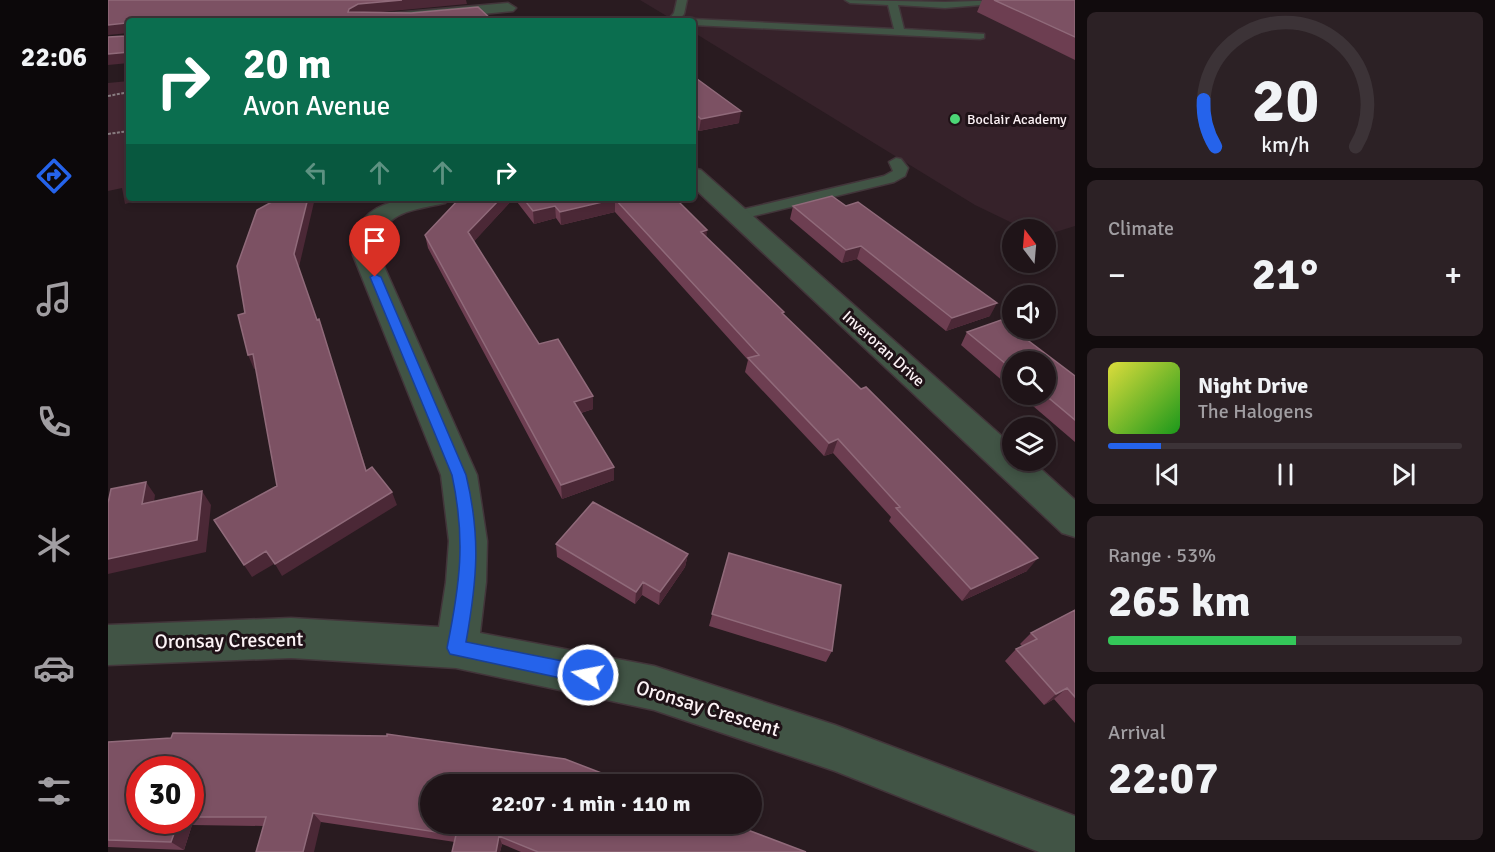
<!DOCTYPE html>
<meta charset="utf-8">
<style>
:root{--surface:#1f1418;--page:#2c2125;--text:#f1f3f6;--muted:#a19ea2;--line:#3c3337;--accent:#2563eb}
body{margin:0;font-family:Signika,sans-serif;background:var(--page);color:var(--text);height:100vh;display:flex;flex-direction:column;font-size:22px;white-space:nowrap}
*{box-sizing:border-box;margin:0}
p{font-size:20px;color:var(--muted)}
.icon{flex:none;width:33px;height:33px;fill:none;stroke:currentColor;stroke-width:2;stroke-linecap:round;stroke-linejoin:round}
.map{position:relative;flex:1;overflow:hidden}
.drawer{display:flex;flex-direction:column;gap:12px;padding:12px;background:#110b0d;width:420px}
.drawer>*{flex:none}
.top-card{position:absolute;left:18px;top:18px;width:570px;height:183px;border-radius:6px;box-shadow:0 3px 9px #0003,0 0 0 2px var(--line);background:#0b6e4f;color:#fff;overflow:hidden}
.needle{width:39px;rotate:344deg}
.fabs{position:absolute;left:894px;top:219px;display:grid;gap:12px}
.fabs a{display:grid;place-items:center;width:54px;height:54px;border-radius:50%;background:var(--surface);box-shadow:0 3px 9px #0003,0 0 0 2px var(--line);font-size:30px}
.speed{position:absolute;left:18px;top:756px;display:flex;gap:12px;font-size:30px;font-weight:700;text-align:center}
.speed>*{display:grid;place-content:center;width:78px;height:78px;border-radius:50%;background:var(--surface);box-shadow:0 3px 9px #0003,0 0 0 2px var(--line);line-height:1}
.speed .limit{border:9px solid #d22;background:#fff;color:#111}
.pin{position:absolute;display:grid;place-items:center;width:51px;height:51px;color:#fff;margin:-62px -26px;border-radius:50% 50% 50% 0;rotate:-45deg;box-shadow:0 0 6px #0007}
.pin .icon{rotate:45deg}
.me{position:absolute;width:66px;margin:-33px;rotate:281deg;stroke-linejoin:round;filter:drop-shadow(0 0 4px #0008)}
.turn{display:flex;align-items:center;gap:21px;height:126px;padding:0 18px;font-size:27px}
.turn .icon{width:78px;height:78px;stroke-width:2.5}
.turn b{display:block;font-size:42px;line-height:51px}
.lanes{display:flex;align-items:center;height:57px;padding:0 18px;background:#0003;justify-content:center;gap:30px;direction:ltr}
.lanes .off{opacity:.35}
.big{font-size:45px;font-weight:700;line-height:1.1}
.drawer .tile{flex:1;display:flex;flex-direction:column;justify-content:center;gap:9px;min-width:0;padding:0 21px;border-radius:9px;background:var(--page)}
.drawer .dial{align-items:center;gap:0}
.dial svg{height:156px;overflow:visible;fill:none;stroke:var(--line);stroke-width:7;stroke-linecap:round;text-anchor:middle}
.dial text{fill:var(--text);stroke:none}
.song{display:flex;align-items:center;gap:18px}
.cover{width:72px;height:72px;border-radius:9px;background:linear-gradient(135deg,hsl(60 70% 55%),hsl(120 70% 35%))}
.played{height:6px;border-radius:3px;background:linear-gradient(90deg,var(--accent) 15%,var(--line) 15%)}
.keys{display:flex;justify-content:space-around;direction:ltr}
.heat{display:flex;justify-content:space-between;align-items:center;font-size:33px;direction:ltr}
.charge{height:9px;border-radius:4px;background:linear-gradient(90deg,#34c759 53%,var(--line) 0)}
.trip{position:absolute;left:312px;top:774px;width:342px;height:60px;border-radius:30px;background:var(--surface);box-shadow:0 3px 9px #0003,0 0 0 2px var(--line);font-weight:700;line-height:60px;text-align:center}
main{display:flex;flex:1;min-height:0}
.tab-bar{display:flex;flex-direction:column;width:108px;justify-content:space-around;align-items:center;background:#0c080a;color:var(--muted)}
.tab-bar .icon{width:42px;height:42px}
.tab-bar .selected{color:var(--accent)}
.tab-bar b{font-size:27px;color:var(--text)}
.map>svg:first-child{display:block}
</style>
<main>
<nav class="tab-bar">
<b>22:06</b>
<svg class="icon selected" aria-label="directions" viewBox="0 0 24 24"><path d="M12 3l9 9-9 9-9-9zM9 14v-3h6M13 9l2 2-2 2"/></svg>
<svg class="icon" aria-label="music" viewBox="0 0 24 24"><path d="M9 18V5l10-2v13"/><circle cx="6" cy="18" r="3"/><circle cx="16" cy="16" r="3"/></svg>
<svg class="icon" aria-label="phone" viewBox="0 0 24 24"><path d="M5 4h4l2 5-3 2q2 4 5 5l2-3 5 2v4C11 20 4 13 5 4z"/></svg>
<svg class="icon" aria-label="climate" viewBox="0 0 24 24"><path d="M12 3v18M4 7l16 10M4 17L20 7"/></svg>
<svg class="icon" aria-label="car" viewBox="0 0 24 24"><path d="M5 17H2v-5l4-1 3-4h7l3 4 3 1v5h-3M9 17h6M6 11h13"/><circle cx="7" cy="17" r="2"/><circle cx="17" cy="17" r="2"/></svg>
<svg class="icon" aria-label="filters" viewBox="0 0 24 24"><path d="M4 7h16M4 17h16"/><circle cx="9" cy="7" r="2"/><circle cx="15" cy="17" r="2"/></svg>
</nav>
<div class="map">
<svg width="967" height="852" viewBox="0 0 967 852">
<rect width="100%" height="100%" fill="#291b20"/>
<!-- built -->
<path fill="#36222a" d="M 532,0 L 967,0 L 967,226 L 938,235 L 938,230 L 917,229 L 867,205 L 585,32 L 585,21 L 567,21 Z"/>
<!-- green -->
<path fill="#442732" d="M 21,81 L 21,198 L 37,198 L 17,204 L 14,188 L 0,191 L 0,83 Z"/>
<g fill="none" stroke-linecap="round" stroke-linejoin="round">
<defs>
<path id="lane" d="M 569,0 L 579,0 L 576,14 L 570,21 L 559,21 L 566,13 Z
M 737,0 L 837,2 L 901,0 L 896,3 L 837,8 L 790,5 L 796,29 L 876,34 L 876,38 L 872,39 L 585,25 L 585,21 L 581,21 L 585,19 L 786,29 L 780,5 L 742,3 Z
M 788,158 L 793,159 L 800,168 L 797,176 L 786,182 L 629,220 L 621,215 L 624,212 L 776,176 L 785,171 L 781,162 Z"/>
<path id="street" d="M 400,3 L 408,8 L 405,11 L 305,21 L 244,21 L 252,16 Z
M 585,168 L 593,170 L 904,445 L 904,460 L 923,460 L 967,500 L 967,537 L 954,533 L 585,187 Z
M 341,198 L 337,203 C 303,211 270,211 271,255 L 369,475 L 379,541 L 378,582 L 372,633 L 546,666 L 727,725 L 967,816 L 967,852 L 931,852 L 727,771 L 546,710 L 348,668 L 183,658 L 0,665 L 0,625 L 183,618 L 331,627 L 338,582 L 341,541 L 333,475 L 245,255 C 246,197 296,198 341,198 Z"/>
</defs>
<!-- lane casing -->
<use href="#lane" stroke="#42353a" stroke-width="3"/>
<!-- street casing -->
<use href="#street" stroke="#42353a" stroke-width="3"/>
<!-- path -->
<path stroke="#887c80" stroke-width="2" stroke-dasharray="3 1.5" stroke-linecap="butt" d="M 0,96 L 21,92
M 0,134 L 21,131"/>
<!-- lane -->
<use href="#lane" fill="#415445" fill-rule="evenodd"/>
<!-- street -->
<use href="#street" fill="#415445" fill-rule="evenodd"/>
</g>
<!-- wall -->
<path fill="#6d3e51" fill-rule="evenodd" d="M 874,0 L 967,0 L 967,60 L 869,12 Z
M 585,76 L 631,123 L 591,131 L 585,125 Z
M 352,198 L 563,198 L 598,237 L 676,312 L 675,315 L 919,571 L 854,601 L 781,521 L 783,517 L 725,453 L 716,456 L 637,372 L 640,360 L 507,212 L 453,225 L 448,218 L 426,224 L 406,198 L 366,241 L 431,344 L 485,409 L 473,413 L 506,467 L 506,480 L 454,499 L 320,248 L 317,235 Z
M 685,206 L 882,316 L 838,331 L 749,259 L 734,263 L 682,219 Z
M 859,332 L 967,376 L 967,442 L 911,394 L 938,394 L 904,362 L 904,389 L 853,345 Z
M 448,544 L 580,554 L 577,567 L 551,605 L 534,595 L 527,604 L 449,557 Z
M 621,553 L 724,651 L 718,662 L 601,626 Z
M 967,610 L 967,723 L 946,699 L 936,705 L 897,661 L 908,649 L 914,646 L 912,644 L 923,633 Z
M 0,742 L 698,852 L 413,852 L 394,844 L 392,852 L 345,852 L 347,842 L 213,822 L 156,826 L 84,825 L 76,850 L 0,847 ZM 82,770 L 82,820 L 32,820 Z"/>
<!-- shaded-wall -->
<path fill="#4b2836" d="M 294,0 L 358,0 L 359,4 L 252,14 L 240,12 L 241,9 L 250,4 Z
M 18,23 L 21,33 L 0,35 L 0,25 Z
M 21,52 L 21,63 L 0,65 L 0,54 Z
M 633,111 L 631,123 L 591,131 L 593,119 Z
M 200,198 L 207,198 L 191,267 L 186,254 Z
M 393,198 L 406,198 L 362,246 L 360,232 Z
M 507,199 L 507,212 L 453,225 L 452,212 Z
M 447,206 L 448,218 L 426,224 L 425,211 Z
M 599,230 L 598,243 L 593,232 Z
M 753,246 L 749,259 L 734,263 L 738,250 Z
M 889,303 L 882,316 L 838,331 L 844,318 Z
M 211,319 L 215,333 L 263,484 L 258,471 Z
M 145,354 L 152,367 L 146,369 L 140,355 Z
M 485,396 L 485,409 L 466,415 L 466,402 Z
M 730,439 L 725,453 L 716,456 L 721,443 Z
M 506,467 L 506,480 L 454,499 L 453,485 Z
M 38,482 L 47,495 L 44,517 L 34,504 Z
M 94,491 L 103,505 L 98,552 L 0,574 L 0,559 Z
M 284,492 L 289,505 L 174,576 L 167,564 Z
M 158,551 L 166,564 L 144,577 L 136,565 Z
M 580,554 L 577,567 L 551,605 L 552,592 Z
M 930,558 L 919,571 L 854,601 L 863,589 Z
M 535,582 L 534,595 L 527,604 L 528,592 Z
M 959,688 L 946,699 L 936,705 L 948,694 Z
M 205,813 L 213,822 L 206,852 L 195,852 Z
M 71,820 L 77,820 L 84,825 L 76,850 L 63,842 Z
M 391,836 L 394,844 L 392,852 L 388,852 Z"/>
<!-- building -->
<path fill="#7c5163" stroke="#906a7a" stroke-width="1.5" d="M 0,0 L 294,0 L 250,4 L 241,9 L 240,12 L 303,13 L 370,7 L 385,21 L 21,21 L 21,52 L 0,54 L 0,37 L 18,36 L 18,23 L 0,25 Z
M 886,0 L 967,0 L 967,37 Z
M 585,76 L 633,111 L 593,119 L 585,112 Z
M 724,196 L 738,206 L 750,202 L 889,303 L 844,318 L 753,246 L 738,250 L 685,206 Z
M 171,198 L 200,198 L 186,254 L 209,320 L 211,319 L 258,471 L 264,467 L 284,492 L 167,564 L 158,551 L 136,565 L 106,520 L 169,486 L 145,354 L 140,355 L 130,315 L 137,313 L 129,266 L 149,210 Z
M 352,198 L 393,198 L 360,232 L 431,344 L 450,339 L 485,396 L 466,402 L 506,467 L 453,485 L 317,235 Z
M 415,198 L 563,198 L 566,201 L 569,200 L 599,230 L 593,232 L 676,312 L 674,313 L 753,389 L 758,387 L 930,558 L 863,589 L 788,508 L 792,507 L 730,439 L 721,443 L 640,358 L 651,355 L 507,199 L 452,212 L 447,206 L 425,211 Z
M 893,320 L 967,376 L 967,420 L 936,394 L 938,394 L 938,362 L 904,362 L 904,369 L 859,332 Z
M 38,482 L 34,504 L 94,491 L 89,540 L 0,559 L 0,503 L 3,489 Z
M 485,502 L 580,554 L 552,592 L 535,582 L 528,592 L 448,544 Z
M 621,553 L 733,585 L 724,651 L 604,614 Z
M 967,610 L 967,697 L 959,688 L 948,694 L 908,649 L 929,639 L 923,633 Z
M 65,733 L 279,736 L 279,734 L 457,759 L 522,784 L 322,784 L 322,824 L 624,824 L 698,852 L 430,852 L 391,836 L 388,852 L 344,852 L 348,835 L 205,813 L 195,852 L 148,852 L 158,817 L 82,817 L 82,770 L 32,770 L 32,820 L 71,820 L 63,842 L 0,840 L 0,742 L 63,738 Z"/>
<!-- route -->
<path fill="#2563eb" stroke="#184099" stroke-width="1.5" d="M 267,274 L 273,277 L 358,475 C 373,537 369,580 358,642 L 480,666 L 486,669 L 489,675 L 486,681 L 480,684 L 342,654 L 339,648 C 352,584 358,540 344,475 L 262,277 Z"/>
<!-- markers -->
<circle fill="#4cd676" stroke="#1f1217" stroke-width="2" cx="847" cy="119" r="6"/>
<g text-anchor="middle" stroke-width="6" stroke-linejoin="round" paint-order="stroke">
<!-- far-poi labels -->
<g font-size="14" fill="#fcf2f5" stroke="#1f1217" text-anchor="start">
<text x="859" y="124">Boclair Academy</text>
</g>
<!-- street labels -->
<g font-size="16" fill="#fcf2f5" stroke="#1f1217">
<text transform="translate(776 348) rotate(42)" y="6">Inveroran Drive</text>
</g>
<!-- near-street labels -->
<g font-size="20" fill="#fcf2f5" stroke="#1f1217">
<text transform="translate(121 640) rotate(-1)" y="7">Oronsay Crescent</text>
<text transform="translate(600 708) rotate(17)" y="7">Oronsay Crescent</text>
</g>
</g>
</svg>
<div class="fabs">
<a><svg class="needle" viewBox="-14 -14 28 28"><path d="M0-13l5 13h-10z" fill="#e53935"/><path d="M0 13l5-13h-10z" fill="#a19ea2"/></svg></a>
<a><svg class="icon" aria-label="sound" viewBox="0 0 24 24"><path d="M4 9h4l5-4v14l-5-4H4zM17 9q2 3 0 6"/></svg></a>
<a><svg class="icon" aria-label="search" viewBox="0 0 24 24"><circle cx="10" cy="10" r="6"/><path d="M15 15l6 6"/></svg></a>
<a><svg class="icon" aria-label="layers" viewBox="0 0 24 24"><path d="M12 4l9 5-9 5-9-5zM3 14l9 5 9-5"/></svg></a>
</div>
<div class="speed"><div class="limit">30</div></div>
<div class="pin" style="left:267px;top:277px;background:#d93025"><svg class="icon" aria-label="arrive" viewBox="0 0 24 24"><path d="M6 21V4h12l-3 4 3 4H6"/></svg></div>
<svg class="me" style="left:480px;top:675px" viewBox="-20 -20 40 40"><circle r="17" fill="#2563eb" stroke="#fff" stroke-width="3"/><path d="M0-11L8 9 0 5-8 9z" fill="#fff"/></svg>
<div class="trip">22:07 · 1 min · 110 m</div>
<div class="top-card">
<div class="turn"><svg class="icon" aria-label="right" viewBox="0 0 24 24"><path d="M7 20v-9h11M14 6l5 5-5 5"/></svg><div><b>20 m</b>Avon Avenue</div></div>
<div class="lanes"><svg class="icon off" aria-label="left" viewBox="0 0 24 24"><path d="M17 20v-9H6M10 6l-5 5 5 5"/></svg><svg class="icon off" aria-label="ahead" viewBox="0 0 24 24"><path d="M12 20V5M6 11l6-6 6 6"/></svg><svg class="icon off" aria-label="ahead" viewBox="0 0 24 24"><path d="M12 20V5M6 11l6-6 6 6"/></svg><svg class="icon" aria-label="right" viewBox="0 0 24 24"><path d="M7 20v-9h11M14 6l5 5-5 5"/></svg></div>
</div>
</div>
<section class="drawer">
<div class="tile dial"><svg viewBox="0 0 100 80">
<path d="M14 69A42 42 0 1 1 86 69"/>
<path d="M14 69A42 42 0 0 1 8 45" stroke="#2563eb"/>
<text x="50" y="56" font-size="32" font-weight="700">20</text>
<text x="50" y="72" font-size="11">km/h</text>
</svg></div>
<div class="tile"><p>Climate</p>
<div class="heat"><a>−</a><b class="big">21°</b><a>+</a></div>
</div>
<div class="tile">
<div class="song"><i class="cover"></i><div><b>Night Drive</b><p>The Halogens</p></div></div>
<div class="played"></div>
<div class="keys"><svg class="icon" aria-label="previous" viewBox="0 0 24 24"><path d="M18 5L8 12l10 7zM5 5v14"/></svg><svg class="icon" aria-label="pause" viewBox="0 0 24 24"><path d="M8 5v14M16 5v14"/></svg><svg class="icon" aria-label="next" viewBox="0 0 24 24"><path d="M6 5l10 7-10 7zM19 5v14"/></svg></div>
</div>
<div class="tile"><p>Range · 53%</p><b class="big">265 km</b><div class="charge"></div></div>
<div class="tile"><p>Arrival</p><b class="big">22:07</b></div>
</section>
</main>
